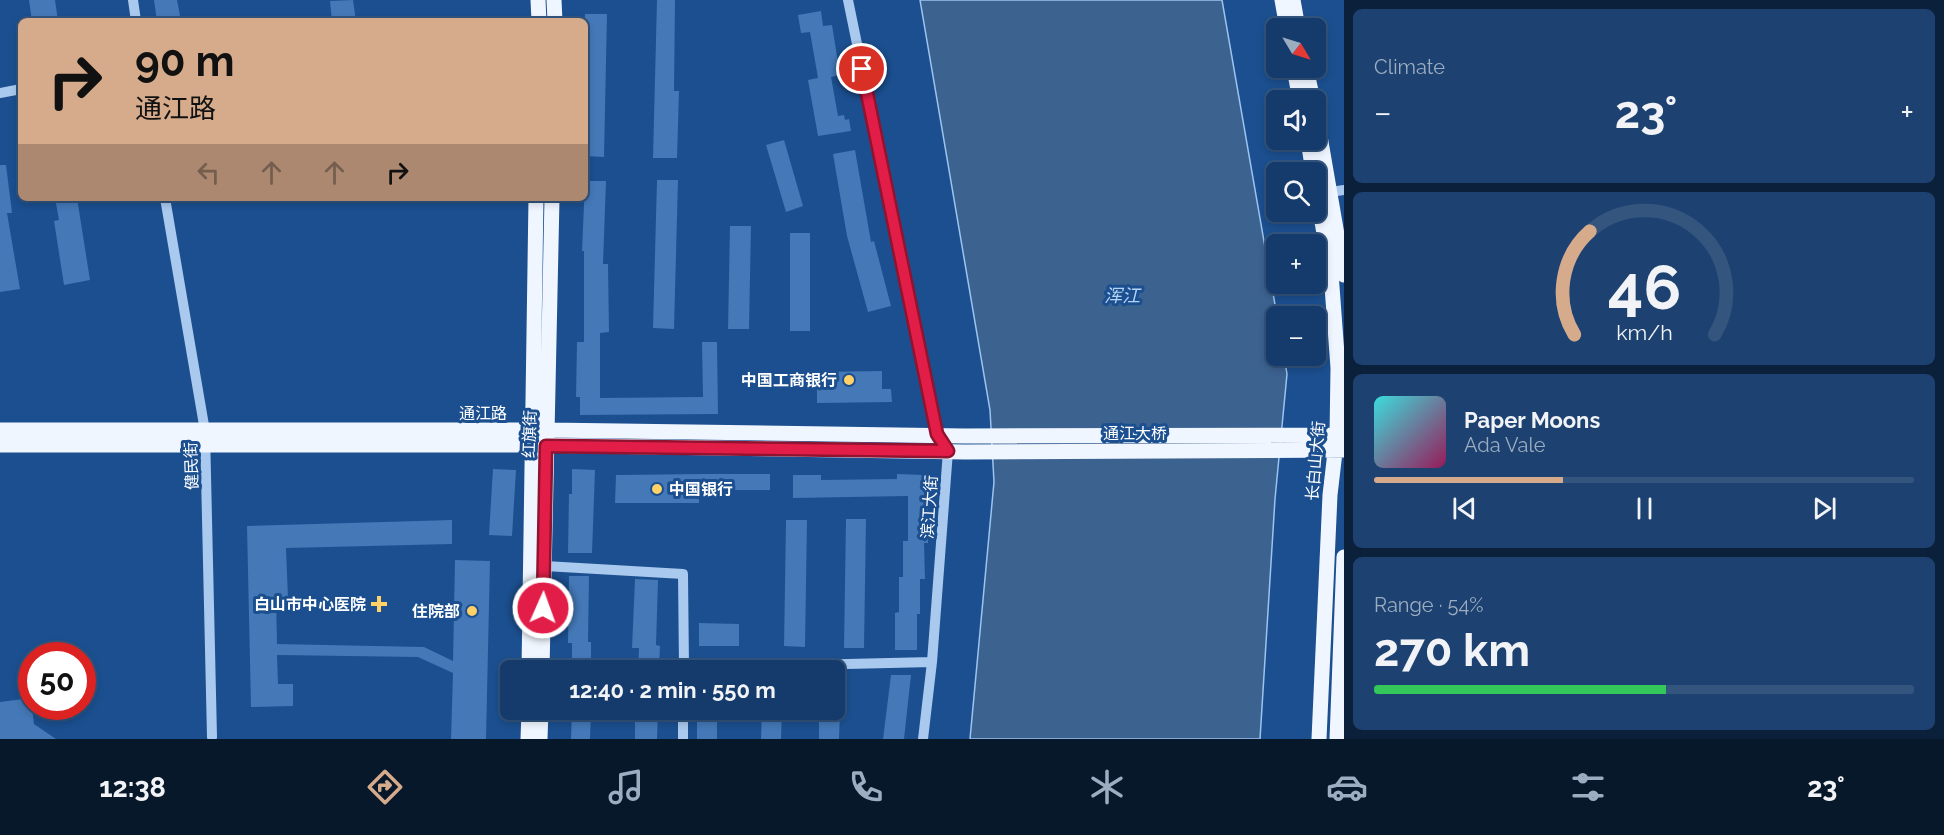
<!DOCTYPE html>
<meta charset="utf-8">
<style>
:root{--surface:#143b6b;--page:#1d4271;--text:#f1f3f6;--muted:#9dadc1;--line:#33557e;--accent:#d6ab8b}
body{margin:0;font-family:Raleway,"Noto Sans SC",sans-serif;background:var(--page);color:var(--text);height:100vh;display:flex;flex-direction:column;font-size:22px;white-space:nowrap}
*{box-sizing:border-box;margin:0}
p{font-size:20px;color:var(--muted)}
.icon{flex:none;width:33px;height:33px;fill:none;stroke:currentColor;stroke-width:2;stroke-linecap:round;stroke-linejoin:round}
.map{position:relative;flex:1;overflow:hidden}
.sheet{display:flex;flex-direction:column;gap:9px;padding:9px;background:#0b203b;width:600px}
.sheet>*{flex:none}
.hud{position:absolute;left:18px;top:18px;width:570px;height:183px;border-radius:9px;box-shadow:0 3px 9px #0003,0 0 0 2px var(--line);background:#d6ab8b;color:#111;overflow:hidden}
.needle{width:39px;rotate:128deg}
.buttons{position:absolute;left:1266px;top:18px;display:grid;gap:12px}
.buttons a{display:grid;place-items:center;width:60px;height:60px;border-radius:9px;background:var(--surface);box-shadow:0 3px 9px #0003,0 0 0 2px var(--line);font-size:30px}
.speed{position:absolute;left:18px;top:642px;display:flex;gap:12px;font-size:30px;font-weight:700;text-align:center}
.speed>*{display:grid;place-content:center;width:78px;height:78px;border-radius:50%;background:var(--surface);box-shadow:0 3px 9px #0003,0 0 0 2px var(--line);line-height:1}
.speed .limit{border:9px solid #d22;background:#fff;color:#111}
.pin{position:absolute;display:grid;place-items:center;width:51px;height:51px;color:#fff;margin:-26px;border:3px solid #fff;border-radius:50%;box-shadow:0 2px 6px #0007}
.me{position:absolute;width:66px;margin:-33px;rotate:2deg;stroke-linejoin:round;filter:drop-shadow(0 0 4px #0008)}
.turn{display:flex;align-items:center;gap:21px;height:126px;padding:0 18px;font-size:27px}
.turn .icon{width:78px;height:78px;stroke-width:2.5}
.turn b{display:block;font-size:42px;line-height:51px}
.lanes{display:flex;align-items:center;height:57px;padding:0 18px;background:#0003;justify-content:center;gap:30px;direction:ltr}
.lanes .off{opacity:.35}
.big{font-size:45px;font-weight:700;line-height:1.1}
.sheet .card{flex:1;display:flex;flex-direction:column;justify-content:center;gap:9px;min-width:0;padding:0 21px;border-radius:9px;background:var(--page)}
.sheet .dial{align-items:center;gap:0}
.dial svg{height:156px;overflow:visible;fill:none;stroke:var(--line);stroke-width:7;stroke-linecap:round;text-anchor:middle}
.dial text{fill:var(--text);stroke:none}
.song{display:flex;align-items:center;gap:18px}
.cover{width:72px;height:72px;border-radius:9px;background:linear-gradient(135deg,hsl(180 70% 55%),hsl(330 70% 35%))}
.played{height:6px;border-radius:3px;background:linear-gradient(90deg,var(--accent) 35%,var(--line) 35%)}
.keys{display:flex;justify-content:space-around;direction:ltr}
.heat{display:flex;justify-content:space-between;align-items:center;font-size:33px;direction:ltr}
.charge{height:9px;border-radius:4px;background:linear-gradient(90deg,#34c759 54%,var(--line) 0)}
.trip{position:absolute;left:500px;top:660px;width:345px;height:60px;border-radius:9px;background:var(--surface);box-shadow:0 3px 9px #0003,0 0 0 2px var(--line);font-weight:700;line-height:60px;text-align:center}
.menu{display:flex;height:96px;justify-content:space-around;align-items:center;background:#08182b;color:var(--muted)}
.menu .icon{width:42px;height:42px}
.menu .on{color:var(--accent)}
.menu b{font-size:27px;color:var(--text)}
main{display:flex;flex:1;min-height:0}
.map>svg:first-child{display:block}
</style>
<main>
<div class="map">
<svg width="1344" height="739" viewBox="0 0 1344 739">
<rect width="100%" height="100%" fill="#1b4f8f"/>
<!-- water -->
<path fill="#3c6290" stroke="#9cc4f0" stroke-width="1.5" d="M 920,0 L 1222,0 L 1277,316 L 1276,356 L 1284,356 L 1287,374 L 1275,499 L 1260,739 L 970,739 L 994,482 L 990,410 Z"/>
<!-- building -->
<path fill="#4478b7" d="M 29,0 L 55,0 L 58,21 L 32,21 Z
M 154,0 L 177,0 L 181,21 L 157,21 Z
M 353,0 L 356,21 L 332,21 L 330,1 Z
M 657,0 L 675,0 L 674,91 L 679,91 L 677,158 L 653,158 Z
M 821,11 L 823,26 L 832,25 L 840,75 L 831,77 L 838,116 L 844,115 L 845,120 L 849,119 L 851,131 L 818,136 L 808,80 L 818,78 L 810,32 L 801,33 L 798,15 Z
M 585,14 L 607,14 L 604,157 L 585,156 Z
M 784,140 L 803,206 L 786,212 L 766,145 Z
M 855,150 L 871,242 L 874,241 L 891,306 L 868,312 L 847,236 L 833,154 Z
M 0,165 L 6,165 L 12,213 L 7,213 L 20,289 L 0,292 Z
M 657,180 L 678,180 L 674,329 L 653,328 Z
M 585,181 L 606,181 L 603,264 L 608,264 L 609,332 L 600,333 L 600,398 L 703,397 L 702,342 L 717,342 L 718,414 L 580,415 L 580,397 L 576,397 L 577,342 L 584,342 L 584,251 L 582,251 Z
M 55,198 L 77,198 L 90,280 L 64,285 L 54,221 L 59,220 Z
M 730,226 L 751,226 L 749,329 L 728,329 Z
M 790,233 L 810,233 L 810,331 L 790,331 Z
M 882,371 L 882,389 L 891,389 L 892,402 L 817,403 L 817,372 Z
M 493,469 L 516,470 L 512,536 L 489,535 Z
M 572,469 L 595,470 L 592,553 L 568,553 L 569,494 L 572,494 Z
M 704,474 L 770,474 L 770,490 L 699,490 L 699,503 L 615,503 L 616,475 Z
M 897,474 L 925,475 L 924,506 L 928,506 L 928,543 L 924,543 L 925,579 L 920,579 L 920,614 L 917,614 L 917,650 L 895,650 L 895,613 L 899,612 L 899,577 L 903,577 L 903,541 L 908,541 L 908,496 L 793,498 L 793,475 L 821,475 L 821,480 L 897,479 Z
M 846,519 L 866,519 L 864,648 L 844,648 Z
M 452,520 L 452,544 L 286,548 L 288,598 L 276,598 L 277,644 L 424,647 L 453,661 L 455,560 L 490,561 L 486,739 L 451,739 L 453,673 L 418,657 L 277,655 L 278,684 L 293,684 L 293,706 L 251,707 L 247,526 Z
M 786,520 L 807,520 L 805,647 L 784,646 Z
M 569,576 L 589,576 L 588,642 L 591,642 L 591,670 L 572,670 L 572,643 L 568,643 Z
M 635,579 L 658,580 L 656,645 L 660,646 L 659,670 L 638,670 L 639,648 L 632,648 Z
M 699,623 L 739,624 L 739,646 L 699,646 Z
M 891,675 L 911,675 L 904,739 L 883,739 Z
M 31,698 L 34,724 L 56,739 L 0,739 L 0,702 Z
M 572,710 L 591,710 L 590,739 L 571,739 Z
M 635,710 L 658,710 L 657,739 L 635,739 Z
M 697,710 L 717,710 L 717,739 L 697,739 Z
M 762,710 L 782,710 L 781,739 L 761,739 Z
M 819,710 L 840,710 L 839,739 L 819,739 Z"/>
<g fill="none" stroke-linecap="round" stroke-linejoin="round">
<!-- minor -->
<path stroke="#a9c9ee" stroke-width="10" d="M 133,0 L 136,21
M 848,0 L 937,434 L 948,451 L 932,662 L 923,739
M 0,93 L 21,89
M 1324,193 L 1344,190
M 165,198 L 205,431 L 212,737
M 545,566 L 683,574 L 684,668 L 932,662
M 683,739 L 683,710"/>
<!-- major -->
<path stroke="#f0f6ff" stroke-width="15" d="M 538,0 L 539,21
M 554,0 L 555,21
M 1282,0 L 1287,28
M 1293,0 L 1298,28
M 1294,68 L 1300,100
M 1306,68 L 1313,100
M 1316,113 L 1344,275
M 1308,140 L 1313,172
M 1316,188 L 1331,273 L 1338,368 L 1337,435 L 1330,495 L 1319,739
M 0,430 L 548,430 L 965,436 L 1344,435
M 0,445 L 533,445 L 965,452 L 1344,450
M 529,670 L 536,198
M 542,670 L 552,198
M 528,739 L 529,710
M 540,739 L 541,710
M 1337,739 L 1344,557"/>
</g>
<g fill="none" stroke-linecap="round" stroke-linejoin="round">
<defs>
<path id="route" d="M 543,608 L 546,446 L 948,451 L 937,434 L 862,69"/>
</defs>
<!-- route casing -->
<use href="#route" stroke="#92132f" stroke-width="15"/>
<!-- route -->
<use href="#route" stroke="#e11d48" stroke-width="10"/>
</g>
<!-- markers -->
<g fill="#ffd166" stroke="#1b4f8f" stroke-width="2">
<circle cx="849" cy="380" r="6"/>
<circle cx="657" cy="489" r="6"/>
<path d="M376 595h6v6h6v6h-6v6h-6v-6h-6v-6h6z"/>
<circle cx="472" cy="611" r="6"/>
</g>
<g text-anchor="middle" stroke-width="6" stroke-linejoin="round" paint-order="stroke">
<!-- poi labels -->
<g font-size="16" font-weight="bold" fill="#fff" stroke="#1b4f8f" text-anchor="end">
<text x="837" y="386">中国工商银行</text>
<text x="669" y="495" text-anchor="start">中国银行</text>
<text x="366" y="610">白山市中心医院</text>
<text x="460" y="617">住院部</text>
</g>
<!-- street labels -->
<g font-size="16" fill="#fff" stroke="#1b4f8f">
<text x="483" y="419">通江路</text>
<text x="1135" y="439">通江大桥</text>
<text transform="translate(529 434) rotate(-88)" y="6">红旗街</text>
<text transform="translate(1315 461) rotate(-85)" y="6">长白山大街</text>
<text transform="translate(191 466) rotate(-92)" y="6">健民街</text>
<text transform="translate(929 507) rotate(-86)" y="6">滨江大街</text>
</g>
<!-- water labels -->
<g font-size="18" font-style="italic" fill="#b5d3f5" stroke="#1b4f8f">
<text x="1122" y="302">浑江</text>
</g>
</g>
</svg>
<div class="buttons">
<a><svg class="needle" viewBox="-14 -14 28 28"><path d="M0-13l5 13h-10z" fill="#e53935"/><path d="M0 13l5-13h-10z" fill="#9dadc1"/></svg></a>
<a><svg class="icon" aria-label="sound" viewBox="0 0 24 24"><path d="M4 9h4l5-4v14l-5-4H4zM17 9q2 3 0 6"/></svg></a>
<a><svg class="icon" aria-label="search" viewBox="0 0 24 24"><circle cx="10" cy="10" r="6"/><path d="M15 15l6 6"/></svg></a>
<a>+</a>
<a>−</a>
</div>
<div class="speed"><div class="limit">50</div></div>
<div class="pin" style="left:862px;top:69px;background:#d93025"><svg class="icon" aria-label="arrive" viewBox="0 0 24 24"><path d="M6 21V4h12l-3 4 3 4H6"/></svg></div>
<svg class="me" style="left:543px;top:608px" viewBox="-20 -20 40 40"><circle r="17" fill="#e11d48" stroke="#fff" stroke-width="3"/><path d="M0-11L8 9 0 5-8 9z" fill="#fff"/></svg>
<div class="trip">12:40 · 2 min · 550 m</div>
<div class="hud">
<div class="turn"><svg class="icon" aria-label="right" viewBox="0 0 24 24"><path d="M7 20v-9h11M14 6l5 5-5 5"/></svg><div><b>90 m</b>通江路</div></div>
<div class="lanes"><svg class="icon off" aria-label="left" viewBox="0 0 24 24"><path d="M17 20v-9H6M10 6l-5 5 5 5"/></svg><svg class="icon off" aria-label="ahead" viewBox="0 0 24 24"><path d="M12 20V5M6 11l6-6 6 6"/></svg><svg class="icon off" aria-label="ahead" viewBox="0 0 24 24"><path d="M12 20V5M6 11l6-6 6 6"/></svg><svg class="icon" aria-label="right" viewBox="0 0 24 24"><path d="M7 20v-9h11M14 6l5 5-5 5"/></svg></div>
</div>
</div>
<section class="sheet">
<div class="card"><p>Climate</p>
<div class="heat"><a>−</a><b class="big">23°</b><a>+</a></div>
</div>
<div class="card dial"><svg viewBox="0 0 100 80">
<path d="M14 69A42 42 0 1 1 86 69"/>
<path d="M14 69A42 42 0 0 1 22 16" stroke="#d6ab8b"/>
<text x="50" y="56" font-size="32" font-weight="700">46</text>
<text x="50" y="72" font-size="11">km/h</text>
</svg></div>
<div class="card">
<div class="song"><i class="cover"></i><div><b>Paper Moons</b><p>Ada Vale</p></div></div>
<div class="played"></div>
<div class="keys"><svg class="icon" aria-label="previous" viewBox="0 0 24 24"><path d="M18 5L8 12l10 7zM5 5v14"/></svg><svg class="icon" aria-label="pause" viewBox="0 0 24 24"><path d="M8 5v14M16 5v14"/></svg><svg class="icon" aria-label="next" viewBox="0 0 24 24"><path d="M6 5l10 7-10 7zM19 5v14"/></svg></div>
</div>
<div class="card"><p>Range · 54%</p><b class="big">270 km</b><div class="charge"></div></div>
</section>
</main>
<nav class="menu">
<b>12:38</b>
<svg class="icon on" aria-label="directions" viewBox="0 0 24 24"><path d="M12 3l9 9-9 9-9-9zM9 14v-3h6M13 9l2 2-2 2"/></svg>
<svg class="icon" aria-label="music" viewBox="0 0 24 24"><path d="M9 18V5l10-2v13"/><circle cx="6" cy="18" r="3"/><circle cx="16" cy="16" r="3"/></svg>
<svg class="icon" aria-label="phone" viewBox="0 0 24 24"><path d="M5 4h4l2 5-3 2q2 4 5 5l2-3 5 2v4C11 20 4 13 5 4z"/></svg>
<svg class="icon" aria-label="climate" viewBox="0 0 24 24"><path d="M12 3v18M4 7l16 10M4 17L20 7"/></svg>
<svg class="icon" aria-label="car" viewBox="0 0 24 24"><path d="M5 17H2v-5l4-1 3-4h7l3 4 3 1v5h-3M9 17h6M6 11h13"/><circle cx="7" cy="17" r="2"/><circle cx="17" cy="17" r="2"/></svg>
<svg class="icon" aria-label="filters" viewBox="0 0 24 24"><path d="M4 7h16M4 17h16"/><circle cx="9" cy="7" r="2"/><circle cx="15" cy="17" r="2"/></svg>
<b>23°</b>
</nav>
